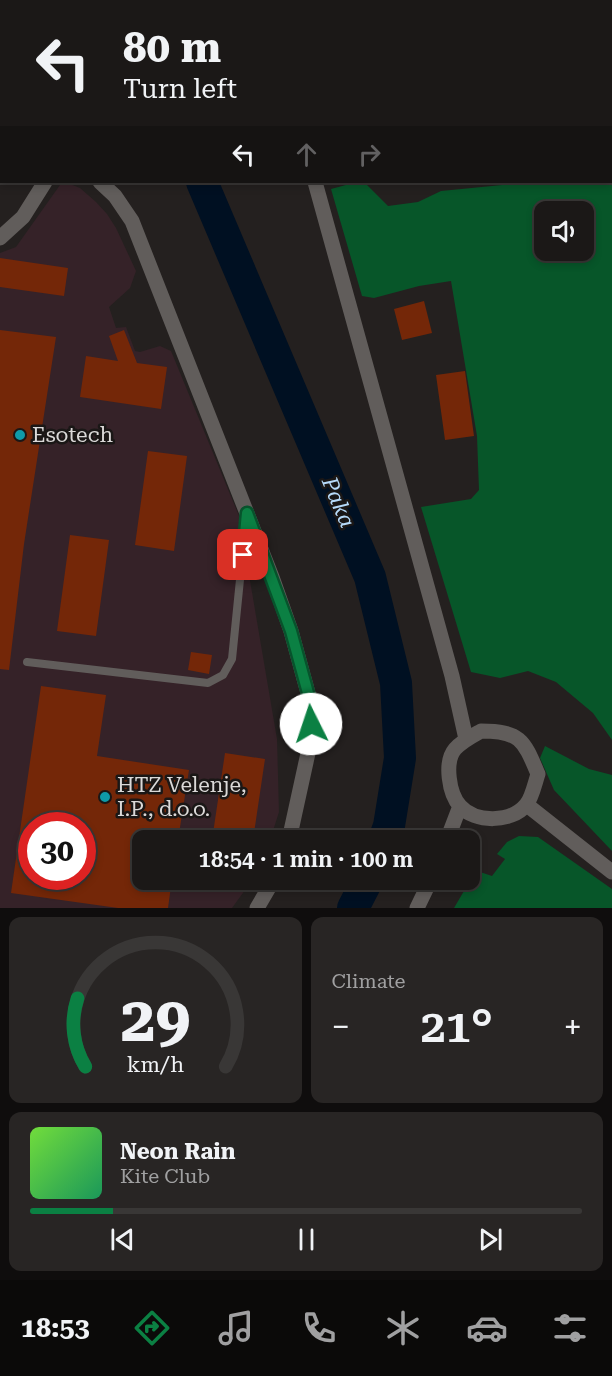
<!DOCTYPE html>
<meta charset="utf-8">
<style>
:root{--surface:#1b1817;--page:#282524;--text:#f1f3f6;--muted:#a0a0a1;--line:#393736;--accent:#0b8043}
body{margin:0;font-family:"Roboto Serif",serif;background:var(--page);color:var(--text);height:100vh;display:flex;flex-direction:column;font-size:22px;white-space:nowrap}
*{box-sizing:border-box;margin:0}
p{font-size:20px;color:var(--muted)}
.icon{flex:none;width:33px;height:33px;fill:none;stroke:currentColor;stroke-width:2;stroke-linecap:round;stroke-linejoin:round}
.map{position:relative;height:908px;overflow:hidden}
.drawer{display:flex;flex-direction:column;gap:9px;padding:9px;background:#0f0d0d;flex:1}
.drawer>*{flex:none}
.hud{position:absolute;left:0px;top:0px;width:612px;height:183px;box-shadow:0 3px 9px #0003,0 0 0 2px var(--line);background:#1b1817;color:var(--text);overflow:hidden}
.fabs{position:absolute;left:534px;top:201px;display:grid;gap:12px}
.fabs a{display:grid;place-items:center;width:60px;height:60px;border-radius:12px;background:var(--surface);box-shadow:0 3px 9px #0003,0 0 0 2px var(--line);font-size:30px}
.speed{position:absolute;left:18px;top:812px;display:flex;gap:12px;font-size:30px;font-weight:700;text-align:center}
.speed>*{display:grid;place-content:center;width:78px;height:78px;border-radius:50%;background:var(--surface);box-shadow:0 3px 9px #0003,0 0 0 2px var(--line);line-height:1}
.speed .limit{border:9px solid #d22;background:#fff;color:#111}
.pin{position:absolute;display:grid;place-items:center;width:51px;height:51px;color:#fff;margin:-26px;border-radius:12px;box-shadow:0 3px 9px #0006}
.me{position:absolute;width:66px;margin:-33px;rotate:356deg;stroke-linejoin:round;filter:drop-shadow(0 0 4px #0008)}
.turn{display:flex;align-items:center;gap:21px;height:126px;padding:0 24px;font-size:27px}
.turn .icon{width:78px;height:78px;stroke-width:2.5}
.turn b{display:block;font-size:42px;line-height:51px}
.lanes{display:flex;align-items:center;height:57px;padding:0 24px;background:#0003;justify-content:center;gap:30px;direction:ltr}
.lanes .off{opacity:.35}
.big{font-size:45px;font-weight:600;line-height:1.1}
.drawer .tile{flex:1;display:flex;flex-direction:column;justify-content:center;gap:9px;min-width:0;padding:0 21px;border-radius:12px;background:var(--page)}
.drawer .dial{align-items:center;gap:0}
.dial svg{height:156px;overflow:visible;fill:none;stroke:var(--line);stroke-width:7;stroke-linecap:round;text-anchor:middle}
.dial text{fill:var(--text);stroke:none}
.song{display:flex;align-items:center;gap:18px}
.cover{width:72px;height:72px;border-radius:9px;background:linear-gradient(135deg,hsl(100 70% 55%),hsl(150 70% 35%))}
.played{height:6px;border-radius:3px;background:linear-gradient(90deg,var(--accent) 15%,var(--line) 15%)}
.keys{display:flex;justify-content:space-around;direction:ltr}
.heat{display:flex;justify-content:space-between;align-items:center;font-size:33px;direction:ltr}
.drawer .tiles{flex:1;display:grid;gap:9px;grid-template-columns:1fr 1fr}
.tile:last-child{grid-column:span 2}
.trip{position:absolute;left:132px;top:830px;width:348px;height:60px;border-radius:12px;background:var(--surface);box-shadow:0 3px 9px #0003,0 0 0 2px var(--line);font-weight:600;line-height:60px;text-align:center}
.menu{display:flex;height:96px;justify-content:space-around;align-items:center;background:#0b0a09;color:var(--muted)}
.menu .icon{width:42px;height:42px}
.menu .current{color:var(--accent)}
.menu b{font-size:27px;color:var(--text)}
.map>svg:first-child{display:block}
</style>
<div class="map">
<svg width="612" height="908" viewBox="0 0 612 908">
<rect width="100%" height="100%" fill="#24201f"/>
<!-- industrial -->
<path fill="#352228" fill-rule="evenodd" d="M 65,182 L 80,188 L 96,202 L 107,214 L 116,228 L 136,271 L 130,288 L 109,307 L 116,328 L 126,327 L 135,351 L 140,352 L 160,346 L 171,351 L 239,516 L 277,739 L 279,812 L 270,840 L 142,840 L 142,879 L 253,879 L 232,908 L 0,908 L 0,253 L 16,247 L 60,185 ZM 32,825 L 82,825 L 82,876 L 32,876 Z"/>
<!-- green -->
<path fill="#075629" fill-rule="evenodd" d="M 495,0 L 612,0 L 612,740 L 593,713 L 556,682 L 528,671 L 500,678 L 471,672 L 421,507 L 471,499 L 479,490 L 477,436 L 451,281 L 419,286 L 374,298 L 362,296 L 331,189 L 357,182 L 364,182 L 388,206 L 418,202 L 441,191 L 502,185 L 503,182 L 610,182 L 610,2 ZM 544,212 L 584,212 L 584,250 L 544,250 Z
M 545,746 L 589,769 L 612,775 L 612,851 L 554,790 L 540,758 Z
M 519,836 L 538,837 L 612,889 L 612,908 L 454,908 L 471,879 L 480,872 L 492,876 L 505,859 L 497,854 L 507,842 Z"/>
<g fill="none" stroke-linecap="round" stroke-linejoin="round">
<!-- river -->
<path stroke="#001022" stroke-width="32" d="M 125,0 L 125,2
M 202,182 L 370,577 L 396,683 L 400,758 L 389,826 L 384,840
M 353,908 L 368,879"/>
</g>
<!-- building -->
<path fill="#742708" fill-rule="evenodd" d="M 0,258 L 68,268 L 64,296 L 0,287 Z
M 424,301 L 432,333 L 402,340 L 394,309 Z
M 0,330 L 56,337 L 24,544 L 9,670 L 0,669 Z
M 124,330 L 137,363 L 167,367 L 161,409 L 80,397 L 86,356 L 118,361 L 109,336 Z
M 465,371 L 474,436 L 445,440 L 436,375 Z
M 148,451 L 187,456 L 174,551 L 135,545 Z
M 70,535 L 109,540 L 96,636 L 57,631 Z
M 191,652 L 212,655 L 209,674 L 188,670 Z
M 41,686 L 106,695 L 97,756 L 189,770 L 178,840 L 142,840 L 142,879 L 172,879 L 168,908 L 118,908 L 11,893 ZM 32,825 L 82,825 L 82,876 L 32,876 Z
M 225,753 L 265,759 L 253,840 L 212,840 Z"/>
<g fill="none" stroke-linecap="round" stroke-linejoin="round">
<!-- service -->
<path stroke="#615d5b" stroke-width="8" d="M 27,662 L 208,683 L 223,675 L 232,659 L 246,520"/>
<!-- minor -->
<path stroke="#615d5b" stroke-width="15" d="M 100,182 L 115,196 L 132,221 L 272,577 L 291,631 L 311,704 L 310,744 L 289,840
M 257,908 L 274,879"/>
<!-- tertiary -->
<path stroke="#615d5b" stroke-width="15" d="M 222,0 L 223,2
M 155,2 L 156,0
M 0,238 L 23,217 L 45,182"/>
<!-- secondary -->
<path stroke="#615d5b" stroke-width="15" d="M 272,0 L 272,2
M 315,182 L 452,676 L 466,739
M 481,731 C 521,731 524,741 538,774 C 535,783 532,798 526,805 C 511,823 475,823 460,806 C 449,794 444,762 455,749 C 462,741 472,736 481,731 Z
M 527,805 L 612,872
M 447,840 L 460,806
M 417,908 L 431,879"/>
<!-- rail -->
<path stroke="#c0bdbc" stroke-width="4.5" stroke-dasharray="8 8" stroke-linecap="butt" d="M 82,2 L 83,0
M 0,120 L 2,118"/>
</g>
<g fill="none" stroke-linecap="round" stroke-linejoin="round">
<defs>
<path id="route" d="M 243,555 L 247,513 L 291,631 L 311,704 L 311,724"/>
</defs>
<!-- route casing -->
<use href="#route" stroke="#07532c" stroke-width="15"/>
<!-- route -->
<use href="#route" stroke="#0b8043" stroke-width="10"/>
</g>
<!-- markers -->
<g fill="#0f9aa8" stroke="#1a1716" stroke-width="2">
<circle cx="20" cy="435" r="6"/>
<circle cx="105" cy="797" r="6"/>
</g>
<g text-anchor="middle" stroke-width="5" stroke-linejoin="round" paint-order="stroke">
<!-- poi labels -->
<g font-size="21" fill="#dbd9d8" stroke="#1a1716" text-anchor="start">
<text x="32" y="442">Esotech</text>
<text x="117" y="792">HTZ Velenje,<tspan x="117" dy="24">I.P., d.o.o.</tspan></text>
</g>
<!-- water labels -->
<g font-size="22" font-style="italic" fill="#b6daf9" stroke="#1a1716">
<text transform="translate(339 502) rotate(67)" y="8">Paka</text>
</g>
</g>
</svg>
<div class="fabs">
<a><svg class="icon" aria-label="sound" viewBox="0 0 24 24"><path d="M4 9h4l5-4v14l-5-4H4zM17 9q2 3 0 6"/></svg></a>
</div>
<div class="speed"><div class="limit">30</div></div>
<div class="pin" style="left:243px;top:555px;background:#d93025"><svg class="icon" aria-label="arrive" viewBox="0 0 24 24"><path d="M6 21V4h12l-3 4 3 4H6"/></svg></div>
<svg class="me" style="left:311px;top:724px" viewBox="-20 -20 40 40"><circle r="19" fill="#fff"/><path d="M0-13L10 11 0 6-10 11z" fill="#0b8043"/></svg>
<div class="trip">18:54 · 1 min · 100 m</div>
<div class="hud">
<div class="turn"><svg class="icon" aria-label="left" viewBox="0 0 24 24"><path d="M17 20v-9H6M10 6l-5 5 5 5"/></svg><div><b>80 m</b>Turn left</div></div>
<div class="lanes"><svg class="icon" aria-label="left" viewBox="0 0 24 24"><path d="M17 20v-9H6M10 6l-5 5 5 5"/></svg><svg class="icon off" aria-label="ahead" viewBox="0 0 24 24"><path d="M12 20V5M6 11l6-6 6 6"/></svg><svg class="icon off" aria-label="right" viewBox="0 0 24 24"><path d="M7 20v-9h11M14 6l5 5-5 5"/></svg></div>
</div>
</div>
<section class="drawer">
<div class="tiles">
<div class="tile dial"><svg viewBox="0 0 100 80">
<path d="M14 69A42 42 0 1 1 86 69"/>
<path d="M14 69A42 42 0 0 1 10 34" stroke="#0b8043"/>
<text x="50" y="56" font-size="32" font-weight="700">29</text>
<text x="50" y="72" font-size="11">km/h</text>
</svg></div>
<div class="tile"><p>Climate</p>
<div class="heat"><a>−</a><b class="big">21°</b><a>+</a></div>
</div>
<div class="tile">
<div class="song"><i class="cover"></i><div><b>Neon Rain</b><p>Kite Club</p></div></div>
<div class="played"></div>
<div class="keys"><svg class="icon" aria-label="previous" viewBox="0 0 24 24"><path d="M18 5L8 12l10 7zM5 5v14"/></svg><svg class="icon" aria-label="pause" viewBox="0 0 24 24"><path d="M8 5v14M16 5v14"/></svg><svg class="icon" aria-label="next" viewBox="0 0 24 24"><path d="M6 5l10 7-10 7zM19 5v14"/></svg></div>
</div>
</div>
</section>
<nav class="menu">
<b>18:53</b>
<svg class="icon current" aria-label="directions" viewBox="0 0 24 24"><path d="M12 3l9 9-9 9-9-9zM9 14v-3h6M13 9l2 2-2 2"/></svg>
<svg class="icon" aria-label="music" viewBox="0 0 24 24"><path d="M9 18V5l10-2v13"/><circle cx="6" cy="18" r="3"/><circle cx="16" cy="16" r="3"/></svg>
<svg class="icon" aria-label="phone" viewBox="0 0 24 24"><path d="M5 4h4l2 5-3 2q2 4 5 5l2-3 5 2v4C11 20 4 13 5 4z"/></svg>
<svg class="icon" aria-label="climate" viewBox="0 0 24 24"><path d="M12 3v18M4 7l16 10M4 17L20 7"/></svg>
<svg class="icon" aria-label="car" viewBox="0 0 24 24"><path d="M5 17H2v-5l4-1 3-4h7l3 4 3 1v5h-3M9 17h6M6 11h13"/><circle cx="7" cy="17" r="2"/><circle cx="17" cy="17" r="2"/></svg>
<svg class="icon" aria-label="filters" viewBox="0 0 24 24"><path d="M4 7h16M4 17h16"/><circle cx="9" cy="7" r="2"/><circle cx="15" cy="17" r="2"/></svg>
</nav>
